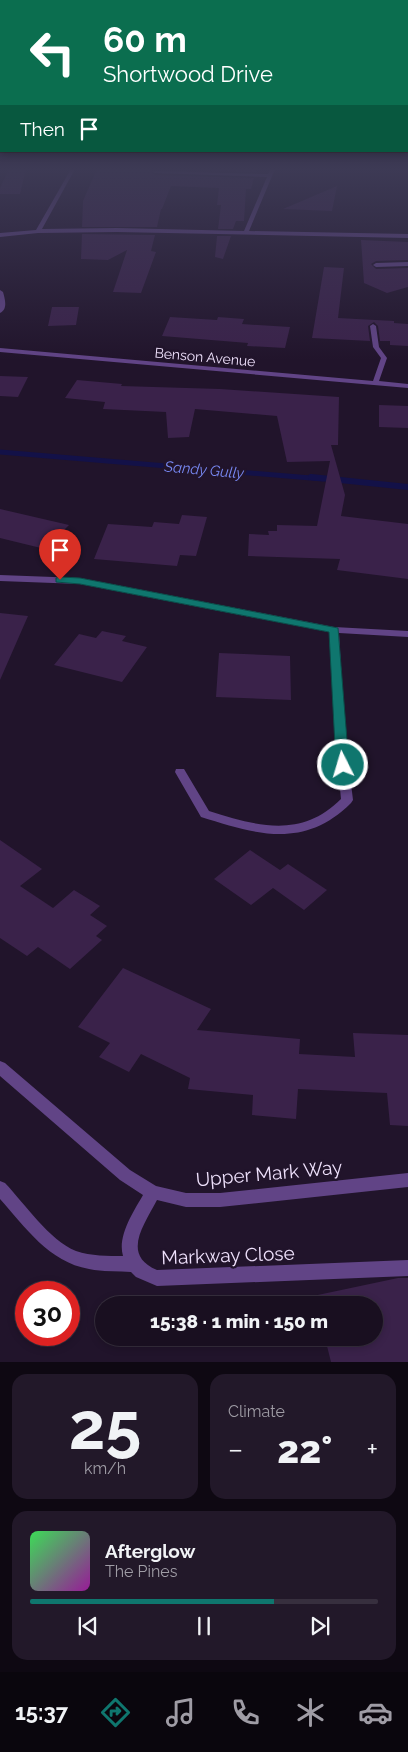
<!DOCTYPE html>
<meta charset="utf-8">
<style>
:root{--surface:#190f20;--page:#221829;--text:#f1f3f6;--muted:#9f9ca5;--line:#372f3e;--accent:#0f766e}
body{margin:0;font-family:Raleway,sans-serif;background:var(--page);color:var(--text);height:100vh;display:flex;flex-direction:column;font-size:19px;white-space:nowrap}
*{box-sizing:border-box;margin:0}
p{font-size:16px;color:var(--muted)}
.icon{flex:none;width:28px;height:28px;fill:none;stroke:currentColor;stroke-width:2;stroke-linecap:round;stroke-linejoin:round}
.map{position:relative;height:1362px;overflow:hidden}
.sheet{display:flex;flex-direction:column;gap:12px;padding:12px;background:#0e0812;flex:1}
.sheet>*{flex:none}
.top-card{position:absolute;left:0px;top:0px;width:409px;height:152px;box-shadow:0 2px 8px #0003,0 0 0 1px var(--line);background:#0b6e4f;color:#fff;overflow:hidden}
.speed{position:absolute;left:15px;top:1281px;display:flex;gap:10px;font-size:25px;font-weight:700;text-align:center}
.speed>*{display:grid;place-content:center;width:65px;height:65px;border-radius:50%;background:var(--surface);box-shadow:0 2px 8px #0003,0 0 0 1px var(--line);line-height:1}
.speed .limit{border:8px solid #d22;background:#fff;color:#111}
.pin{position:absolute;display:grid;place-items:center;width:42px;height:42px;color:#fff;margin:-51px -21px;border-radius:50% 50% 50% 0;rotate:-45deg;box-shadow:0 0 5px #0007}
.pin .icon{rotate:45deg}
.me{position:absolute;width:55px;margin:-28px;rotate:355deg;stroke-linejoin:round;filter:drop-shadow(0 0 4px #0008)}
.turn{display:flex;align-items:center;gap:18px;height:105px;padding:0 20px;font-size:22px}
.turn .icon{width:65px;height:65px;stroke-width:2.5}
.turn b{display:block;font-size:35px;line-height:42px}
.then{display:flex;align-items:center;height:48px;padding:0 20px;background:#0003;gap:10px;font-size:19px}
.big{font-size:38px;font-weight:800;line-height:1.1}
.sheet .widget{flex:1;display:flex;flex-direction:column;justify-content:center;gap:8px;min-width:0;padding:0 18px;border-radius:15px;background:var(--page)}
.sheet .dial{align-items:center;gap:0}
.dial b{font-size:65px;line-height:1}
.song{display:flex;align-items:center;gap:15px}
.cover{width:60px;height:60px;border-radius:8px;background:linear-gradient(135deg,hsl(130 70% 55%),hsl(300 70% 35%))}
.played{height:5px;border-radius:2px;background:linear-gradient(90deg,var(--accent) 70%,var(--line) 70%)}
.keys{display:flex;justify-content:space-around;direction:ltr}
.heat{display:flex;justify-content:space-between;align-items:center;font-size:28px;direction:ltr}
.sheet .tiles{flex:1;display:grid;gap:12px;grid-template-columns:1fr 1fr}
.widget:last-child{grid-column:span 2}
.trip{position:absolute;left:95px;top:1296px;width:288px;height:50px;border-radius:25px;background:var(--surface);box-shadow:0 2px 8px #0003,0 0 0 1px var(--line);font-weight:800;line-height:50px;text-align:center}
.menu{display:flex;height:80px;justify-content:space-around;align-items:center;background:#0a060d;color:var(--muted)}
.menu .icon{width:35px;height:35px}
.menu .current{color:var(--accent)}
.menu b{font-size:22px;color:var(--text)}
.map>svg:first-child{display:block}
</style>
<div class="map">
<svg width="408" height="1362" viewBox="0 0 408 1362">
<rect width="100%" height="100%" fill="#21142b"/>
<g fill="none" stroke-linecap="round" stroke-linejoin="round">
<!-- stream-far1 -->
<path stroke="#131148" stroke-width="5" d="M 0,452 L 323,479"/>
<!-- stream -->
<path stroke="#131148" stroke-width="6" d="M 311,477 L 408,487"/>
</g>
<!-- building -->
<path fill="#3a224a" d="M 9,169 L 26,169 L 20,194 L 0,194 L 0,188 Z
M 97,169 L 256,169 L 256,172 L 155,169 L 151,171 L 155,175 L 254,178 L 251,189 L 246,189 L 244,221 L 236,221 L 233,229 L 218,229 L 221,205 L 217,205 L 219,188 L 171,186 L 162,209 L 161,209 L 157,227 L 82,227 L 83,201 Z
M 337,186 L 332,211 L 283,209 Z
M 82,234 L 155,235 L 151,251 L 156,252 L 141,293 L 113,292 L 127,250 L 108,260 L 81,259 Z
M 217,236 L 231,236 L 223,259 L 215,257 Z
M 361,240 L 408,242 L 408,260 L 376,261 L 371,264 L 376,269 L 408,268 L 408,287 L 387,293 L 364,283 Z
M 324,267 L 344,268 L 338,318 L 394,321 L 394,323 L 408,324 L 408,346 L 390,345 L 390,341 L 380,341 L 378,326 L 374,322 L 368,326 L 370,341 L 312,338 Z
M 52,307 L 79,307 L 76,325 L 48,326 Z
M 170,317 L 217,320 L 218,317 L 244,319 L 242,324 L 290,327 L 285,348 L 247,346 L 248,343 L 162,336 Z
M 0,376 L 28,377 L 18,397 L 0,396 Z
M 77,380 L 122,384 L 121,386 L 220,389 L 339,397 L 338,445 L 331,445 L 345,495 L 341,516 L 408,524 L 408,579 L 337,570 L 340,559 L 248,556 L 249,534 L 269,535 L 268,531 L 277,531 L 277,525 L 317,526 L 330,461 L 287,462 L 277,416 L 195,409 L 189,437 L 168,438 L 166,412 L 103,409 L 105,402 L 65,398 Z
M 379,405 L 408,406 L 408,428 L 379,427 Z
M 0,509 L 69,525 L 45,549 L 0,538 Z
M 182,515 L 207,517 L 196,556 L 180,555 L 177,566 L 94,559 L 108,524 L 152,527 L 154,522 L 179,524 Z
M 0,613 L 28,616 L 0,680 Z
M 102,631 L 126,636 L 122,641 L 147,647 L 122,682 L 54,665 L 79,634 L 96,638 Z
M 219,653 L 290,656 L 291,700 L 216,697 Z
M 0,840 L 42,869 L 20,886 L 53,908 L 74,890 L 100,906 L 90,915 L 107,926 L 96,936 L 102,940 L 70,969 L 38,947 L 27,956 L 0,938 Z
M 250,850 L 280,870 L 288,864 L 327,890 L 304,910 L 273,888 L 251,905 L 214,879 Z
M 123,968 L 211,1009 L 197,1030 L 300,1039 L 299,1054 L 355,1057 L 353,1033 L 408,1035 L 408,1126 L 390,1125 L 387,1093 L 298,1089 L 296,1119 L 252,1115 L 253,1095 L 188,1089 L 190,1078 L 141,1054 L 129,1072 L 99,1057 L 110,1043 L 78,1027 Z
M 398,1278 L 408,1278 L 408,1362 L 331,1362 L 325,1338 L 374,1338 L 374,1305 L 316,1305 L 313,1296 Z"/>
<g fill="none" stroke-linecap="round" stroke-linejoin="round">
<!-- street -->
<path fill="#614486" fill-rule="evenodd" d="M 71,169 L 75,169 L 42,229 L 117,228 L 244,231 L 267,177 L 155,173 L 153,172 L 155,171 L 268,174 L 271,169 L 275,169 L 249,231 L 408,234 L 408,238 L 117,232 L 38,233 L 0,237 L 0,233 L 36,230 Z
M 408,262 L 408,266 L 376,267 L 373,265 L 376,263 Z
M 0,290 L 3,292 C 5,299 8,309 0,313 Z
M 373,324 L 376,326 L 379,347 L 387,358 L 379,381 L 408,384 L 408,388 L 0,352 L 0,348 L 373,381 L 381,358 L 373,347 L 370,326 Z
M 0,575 L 80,578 L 334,627 L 408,631 L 408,637 L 339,633 L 345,734 L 353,800 L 351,803 C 304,850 256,834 201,817 L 175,772 L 176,769 L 184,769 L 209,811 C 257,826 301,839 341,799 L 335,734 L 329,632 L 80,584 L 0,581 Z
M 0,1061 L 5,1063 L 130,1170 L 156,1186 L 186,1193 L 220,1193 L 408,1173 L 408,1187 L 220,1207 L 186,1207 L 157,1200 C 144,1225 121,1255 157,1270 L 408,1260 L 408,1276 L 157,1286 L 136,1277 L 131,1272 C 117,1271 103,1272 89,1269 C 49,1262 25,1227 0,1199 L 0,1181 L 5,1183 C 25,1204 49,1240 76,1251 C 91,1256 108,1256 123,1256 C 117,1236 134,1211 143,1195 L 120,1180 L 0,1076 Z"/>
</g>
<!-- sky -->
<linearGradient id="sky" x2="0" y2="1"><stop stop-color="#120b18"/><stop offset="0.47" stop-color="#3d3a55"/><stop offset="1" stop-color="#3d3a55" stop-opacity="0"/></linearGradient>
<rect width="408" height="360" fill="url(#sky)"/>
<!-- route -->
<path fill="#0f766e" stroke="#0a4d48" d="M 60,577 L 80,578 L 338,628 L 349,765 L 347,768 L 343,770 L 336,765 L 329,632 L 80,584 L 56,582 L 56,578 Z"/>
<g text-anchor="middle" stroke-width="5" stroke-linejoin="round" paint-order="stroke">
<!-- far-street labels -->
<g font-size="14" fill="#efe1fc" stroke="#21142b">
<text transform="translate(205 357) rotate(5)" y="5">Benson Avenue</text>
</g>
<!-- far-water labels -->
<g font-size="15" font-style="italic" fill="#7888f3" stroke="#21142b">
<text transform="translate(204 470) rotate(5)" y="5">Sandy Gully</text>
</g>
<!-- near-street labels -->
<g font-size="19" fill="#efe1fc" stroke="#21142b">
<text transform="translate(269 1173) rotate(-5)" y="7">Upper Mark Way</text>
<text transform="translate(228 1255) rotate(-2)" y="7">Markway Close</text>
</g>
</g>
</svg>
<div class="speed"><div class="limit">30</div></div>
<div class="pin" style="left:60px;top:580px;background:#d93025"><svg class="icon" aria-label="arrive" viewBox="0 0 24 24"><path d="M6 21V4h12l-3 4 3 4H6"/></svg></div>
<svg class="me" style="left:343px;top:765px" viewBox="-20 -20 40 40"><circle r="17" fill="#0f766e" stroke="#fff" stroke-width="3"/><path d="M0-11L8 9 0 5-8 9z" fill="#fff"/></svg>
<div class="trip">15:38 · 1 min · 150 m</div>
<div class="top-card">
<div class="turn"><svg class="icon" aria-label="left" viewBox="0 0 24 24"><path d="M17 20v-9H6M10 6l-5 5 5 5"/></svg><div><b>60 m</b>Shortwood Drive</div></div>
<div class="then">Then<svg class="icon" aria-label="arrive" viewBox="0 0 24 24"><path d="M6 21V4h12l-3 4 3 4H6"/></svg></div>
</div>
</div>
<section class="sheet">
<div class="tiles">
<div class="widget dial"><b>25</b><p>km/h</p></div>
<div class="widget"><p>Climate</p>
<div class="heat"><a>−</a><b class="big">22°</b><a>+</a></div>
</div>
<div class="widget">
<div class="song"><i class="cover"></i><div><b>Afterglow</b><p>The Pines</p></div></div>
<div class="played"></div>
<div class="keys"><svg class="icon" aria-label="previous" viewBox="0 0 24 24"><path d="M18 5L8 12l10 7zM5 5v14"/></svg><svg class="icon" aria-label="pause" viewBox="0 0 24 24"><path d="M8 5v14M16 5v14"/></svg><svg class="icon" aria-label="next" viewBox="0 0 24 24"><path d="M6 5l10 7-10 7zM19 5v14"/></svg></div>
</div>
</div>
</section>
<nav class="menu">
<b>15:37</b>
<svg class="icon current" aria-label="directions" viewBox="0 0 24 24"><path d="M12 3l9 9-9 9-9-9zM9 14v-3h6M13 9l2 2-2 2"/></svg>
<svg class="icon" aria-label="music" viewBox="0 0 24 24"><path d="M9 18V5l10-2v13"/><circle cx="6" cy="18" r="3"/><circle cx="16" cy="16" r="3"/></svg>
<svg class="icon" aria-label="phone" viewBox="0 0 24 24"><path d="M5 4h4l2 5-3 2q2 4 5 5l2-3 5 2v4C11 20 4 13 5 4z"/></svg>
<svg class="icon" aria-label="climate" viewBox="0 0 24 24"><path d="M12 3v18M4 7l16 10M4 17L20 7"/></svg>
<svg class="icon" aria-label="car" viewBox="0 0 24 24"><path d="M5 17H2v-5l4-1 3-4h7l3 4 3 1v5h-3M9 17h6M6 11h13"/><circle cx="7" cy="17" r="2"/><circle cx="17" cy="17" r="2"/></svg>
</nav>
